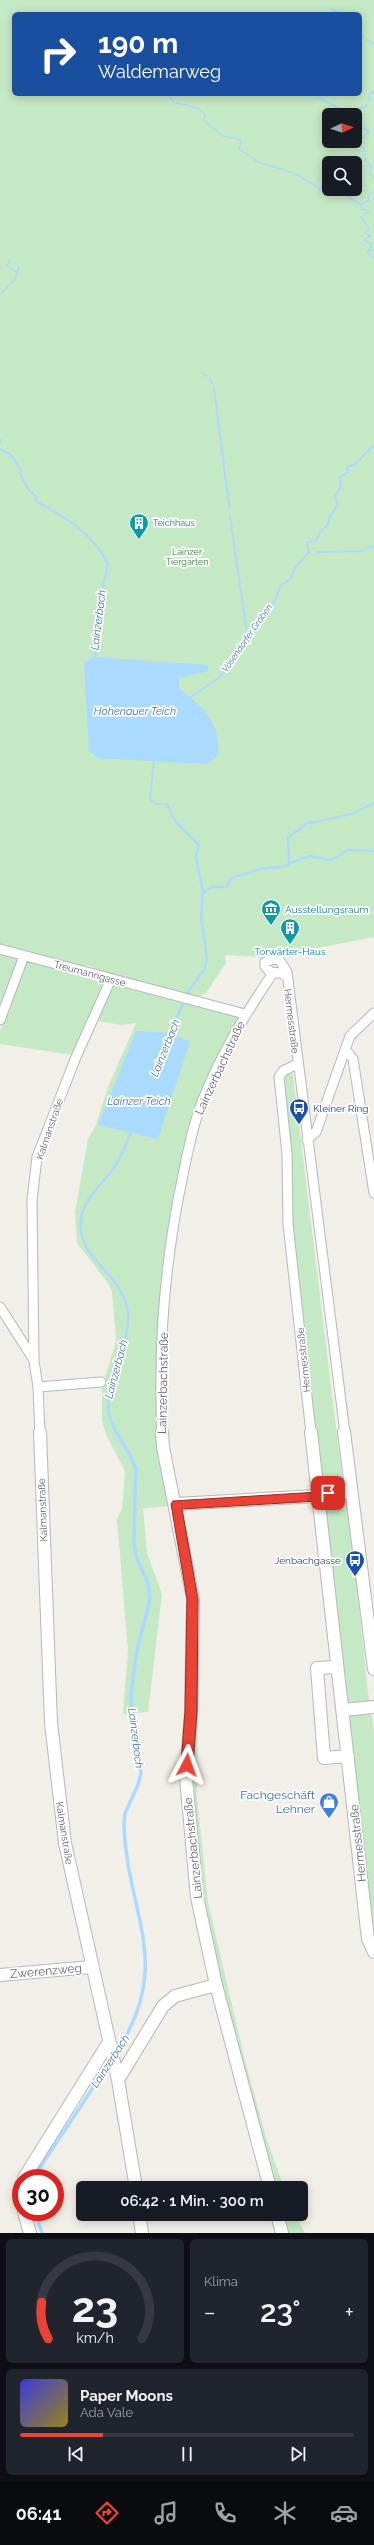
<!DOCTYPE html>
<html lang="de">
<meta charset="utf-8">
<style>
:root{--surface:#171b24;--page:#20242c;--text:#f1f3f6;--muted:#9ea1a6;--line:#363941;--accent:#ea4335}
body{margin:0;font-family:Raleway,sans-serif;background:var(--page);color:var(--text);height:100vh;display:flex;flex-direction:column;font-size:15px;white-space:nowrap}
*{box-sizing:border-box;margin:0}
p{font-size:13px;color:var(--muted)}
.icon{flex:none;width:22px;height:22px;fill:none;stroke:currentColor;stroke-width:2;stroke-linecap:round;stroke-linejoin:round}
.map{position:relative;height:2233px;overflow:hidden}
.side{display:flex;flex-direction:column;gap:6px;padding:6px;background:#0d0f14;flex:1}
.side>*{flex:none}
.top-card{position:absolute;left:12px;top:12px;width:350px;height:84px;border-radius:6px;box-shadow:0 2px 10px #0003;background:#1a4fa0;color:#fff;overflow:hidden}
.needle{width:26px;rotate:86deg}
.fabs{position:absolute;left:322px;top:108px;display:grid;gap:8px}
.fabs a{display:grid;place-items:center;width:40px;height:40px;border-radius:6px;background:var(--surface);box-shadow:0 2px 10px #0003;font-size:20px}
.speed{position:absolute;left:12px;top:2169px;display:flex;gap:8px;font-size:20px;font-weight:700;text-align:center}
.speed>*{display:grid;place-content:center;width:52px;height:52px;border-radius:50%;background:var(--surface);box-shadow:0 2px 10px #0003;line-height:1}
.speed .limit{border:6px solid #d22;background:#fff;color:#111}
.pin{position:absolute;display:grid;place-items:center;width:34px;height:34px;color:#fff;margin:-17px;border-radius:8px;box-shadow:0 2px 6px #0006}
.me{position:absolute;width:44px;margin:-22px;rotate:4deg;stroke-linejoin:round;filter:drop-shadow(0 0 3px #0008)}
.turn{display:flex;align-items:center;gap:14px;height:84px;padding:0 20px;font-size:18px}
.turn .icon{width:52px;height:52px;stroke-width:2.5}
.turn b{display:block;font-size:28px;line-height:34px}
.big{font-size:30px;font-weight:600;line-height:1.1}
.side .card{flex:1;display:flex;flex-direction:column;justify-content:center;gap:6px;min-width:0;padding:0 14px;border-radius:6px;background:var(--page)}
.side .dial{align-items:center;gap:0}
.dial svg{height:104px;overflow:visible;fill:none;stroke:var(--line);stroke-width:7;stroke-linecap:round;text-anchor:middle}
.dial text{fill:var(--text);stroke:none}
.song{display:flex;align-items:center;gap:12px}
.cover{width:48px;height:48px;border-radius:6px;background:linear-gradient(135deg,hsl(240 70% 55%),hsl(50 70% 35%))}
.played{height:4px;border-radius:2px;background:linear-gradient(90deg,var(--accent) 25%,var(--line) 25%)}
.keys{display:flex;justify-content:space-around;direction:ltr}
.heat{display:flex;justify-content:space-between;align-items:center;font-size:22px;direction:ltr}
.side .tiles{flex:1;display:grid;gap:6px;grid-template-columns:1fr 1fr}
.card:last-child{grid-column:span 2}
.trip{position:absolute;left:76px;top:2181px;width:232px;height:40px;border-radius:6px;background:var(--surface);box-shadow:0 2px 10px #0003;font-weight:600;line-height:40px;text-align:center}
.menu{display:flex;height:64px;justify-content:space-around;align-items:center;background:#090b0e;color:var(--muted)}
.menu .icon{width:28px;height:28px}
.menu .current{color:var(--accent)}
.menu b{font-size:18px;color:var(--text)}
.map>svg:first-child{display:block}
</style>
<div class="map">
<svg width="374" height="2233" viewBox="0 0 374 2233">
<rect width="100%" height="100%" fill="#f1efe8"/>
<!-- green -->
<path fill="#c5e8c5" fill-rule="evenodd" d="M 0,0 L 374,0 L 374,937 L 302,951 L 264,952 L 260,957 L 225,955 L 226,963 L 206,993 L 196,998 L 91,970 L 93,967 L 87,965 L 85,968 L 0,945 ZM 14,14 L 360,14 L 360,94 L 14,94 ZM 329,115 L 355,115 L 355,141 L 329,141 ZM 329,163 L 355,163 L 355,189 L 329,189 Z
M 0,952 L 19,959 L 0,1010 Z
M 30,960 L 101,982 L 103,987 L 73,1055 L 0,1044 L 0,1032 L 26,962 Z
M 118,984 L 238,1016 L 239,1020 L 221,1054 L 175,1197 L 158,1407 L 173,1506 L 143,1508 L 147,1553 L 162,1594 L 148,1712 L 123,1714 L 128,1650 L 117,1519 L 122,1509 L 125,1471 L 107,1437 L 102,1421 L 102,1388 L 116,1341 L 112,1292 L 108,1283 L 77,1243 L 75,1212 L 88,1139 L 96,1125 L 108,1087 L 136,1023 L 122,1025 L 96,1021 L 111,985 Z
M 291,1073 L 293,1075 L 298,1118 L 295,1119 L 296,1124 L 299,1124 L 343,1484 L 335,1489 L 323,1490 L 321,1488 L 290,1221 L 281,1085 L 285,1074 Z
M 326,1495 L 342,1496 L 346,1500 L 354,1564 L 353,1569 L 351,1570 L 352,1578 L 356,1578 L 369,1702 L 351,1704 L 347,1700 L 322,1502 Z
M 351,1713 L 367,1713 L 372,1716 L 374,1734 L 374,1941 L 347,1716 Z
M 196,1714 L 198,1714 L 197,1797 L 208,1902 L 245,2061 L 266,2137 L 284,2188 L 276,2188 C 242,2057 198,1925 193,1789 C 192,1764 195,1739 196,1714 Z
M 283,2214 L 295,2214 L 305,2233 L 288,2233 Z"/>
<!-- water -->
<path fill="#aadaff" d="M 94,657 L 208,665 L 208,671 L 179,678 L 179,688 L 205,710 L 216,730 L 219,754 L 212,761 L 205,764 L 98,758 L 89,751 L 84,662 Z
M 136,1031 L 170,1033 L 190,1042 L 158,1139 L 98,1125 Z"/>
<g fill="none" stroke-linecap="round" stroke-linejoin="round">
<!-- stream-far3 -->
<path stroke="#aadaff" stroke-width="1.5" d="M 331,9 L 341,14
M 360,33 L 364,38
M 367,40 L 374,45
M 168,94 L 173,102 L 198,108 L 205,114 L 204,121 L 223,136 L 239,139 L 241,142 L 239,149 L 258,162 L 294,173 L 321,189
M 312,94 L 337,107 L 354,112
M 354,115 L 354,112 L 366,106 L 371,99 L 369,98 L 370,93 L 374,92
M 355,119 L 359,121 L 358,125 L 369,132 L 359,142 L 365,152 L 365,160 L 372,167 L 369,173 L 374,178
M 324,190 L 343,193 L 361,205
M 374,191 L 368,195 L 369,200 L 361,205 L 361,209 L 369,211 L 361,217 L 369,229 L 365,232 L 370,236 L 364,240 L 371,244 L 372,249 L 367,252 L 374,259
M 10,260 L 7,265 L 18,273
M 0,295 L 15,279 L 19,266"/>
<!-- stream-far2 -->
<path stroke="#aadaff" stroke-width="2" d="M 203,373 L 206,376
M 210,379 L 212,383
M 214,388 L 229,506
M 0,439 L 0,442
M 0,449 L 11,455 L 21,470 L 20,473 L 28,489 L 36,497 L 36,501 C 66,518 92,532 108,564 C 100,595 99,627 95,659
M 230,516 L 248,640
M 316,552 L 362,551 L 374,546
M 188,699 L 220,677 L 252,634 L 265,610 L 274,603 L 281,585 L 291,579 L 295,568 L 309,552 L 307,542 L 316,541 L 321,531 L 328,525 L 329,518 L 338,504 L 335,497 L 341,486 L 340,477 L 348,472 L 347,467 L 354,465 L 374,445
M 154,759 L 150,799 L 155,804 L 167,804 L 176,823
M 309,823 L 352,814 L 374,803"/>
<!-- stream-far1 -->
<path stroke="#aadaff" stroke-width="2.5" d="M 289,863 L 310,856 L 332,860 L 348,850 L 374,851
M 203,893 L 211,887 L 226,887 L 231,878 L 261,869 L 287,866 L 289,863 L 288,838 L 307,823 L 314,822
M 169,1035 L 189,990 L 204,970 L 207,959 L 201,917 L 203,893 L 196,856 L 199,845 L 176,822
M 117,1433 C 91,1393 131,1356 128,1314 C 124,1272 76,1260 81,1220 C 83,1198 104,1183 116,1165 C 123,1154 127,1141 132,1129"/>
<!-- stream -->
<path stroke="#aadaff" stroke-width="3.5" d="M 116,1432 L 129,1453 L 136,1469 L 134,1542 L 136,1557 L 148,1583 L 150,1600 L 137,1650 L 131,1693 L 133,1726 L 141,1773 L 138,1785 L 125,1813 L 124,1825 C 127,1916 175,1963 116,2053
M 33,2178 L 110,2062
M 35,2212 L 42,2233"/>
<defs>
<path id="minor-far1" d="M 0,949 L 245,1014
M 287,977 L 281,973 L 270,972 L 265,966 L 265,962 L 278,958 L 287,972 L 345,1433
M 0,1020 L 24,956
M 345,1049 L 353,1059 L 374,1193
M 297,1064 L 283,1071 L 279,1077 L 287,1154 L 288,1224 L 311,1433
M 307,1140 L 316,1132 L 350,1036 L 374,1013
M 0,1307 L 34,1360
M 38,1387 L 101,1382
M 40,1433 L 38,1387 L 34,1361 L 32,1200 L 37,1157 L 76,1057 L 111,979
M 162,1433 C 158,1348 165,1259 183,1175 C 188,1151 192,1128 201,1105 C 218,1059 245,1014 273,973"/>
<path id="minor" d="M 40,1432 L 51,1723 L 65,1843 L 118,2080 L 136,2188
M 162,1432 L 163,1447 L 193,1599 L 191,1711 L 186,1778 L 197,1897 L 216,1985 L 270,2188
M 311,1432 L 368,1939 L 374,1952
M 344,1432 L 374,1669
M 176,1504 L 318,1496 L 351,1491
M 337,1667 L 317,1668 L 324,1758 L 348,1756
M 343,1710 L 374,1707
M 0,1975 L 91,1967
M 118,2080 L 163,2006 L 175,1996 L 216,1985
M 24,2178 L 109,2042
M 21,2185 L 21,2202
M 24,2212 L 30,2233
M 139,2214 L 142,2233
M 277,2214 L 282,2233"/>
</defs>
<!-- minor-far1 casing -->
<use href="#minor-far1" stroke="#b5b8bc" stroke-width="11"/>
<!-- minor casing -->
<use href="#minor" stroke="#b5b8bc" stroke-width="14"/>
<!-- minor-far1 -->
<use href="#minor-far1" stroke="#fff" stroke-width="9"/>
<!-- minor -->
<use href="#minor" stroke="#fff" stroke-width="12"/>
</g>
<!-- route -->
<path fill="#ea4335" stroke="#982c22" d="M 328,1488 L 333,1493 L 332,1496 L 318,1501 L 182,1509 L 198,1599 L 197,1711 L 193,1765 L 191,1769 L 183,1769 L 181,1765 L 185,1711 L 187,1599 L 171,1504 L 173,1501 L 318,1492 Z"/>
<!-- icons -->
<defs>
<symbol id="building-pin" viewBox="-11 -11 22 30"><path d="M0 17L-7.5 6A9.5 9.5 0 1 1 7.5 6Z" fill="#0f9aa8" stroke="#fff"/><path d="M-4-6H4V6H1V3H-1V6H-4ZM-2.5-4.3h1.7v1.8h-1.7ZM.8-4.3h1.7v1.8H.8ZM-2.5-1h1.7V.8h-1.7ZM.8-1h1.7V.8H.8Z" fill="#fff"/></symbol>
<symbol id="museum-pin" viewBox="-11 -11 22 30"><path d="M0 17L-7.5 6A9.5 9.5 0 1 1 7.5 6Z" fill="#0f9aa8" stroke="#fff"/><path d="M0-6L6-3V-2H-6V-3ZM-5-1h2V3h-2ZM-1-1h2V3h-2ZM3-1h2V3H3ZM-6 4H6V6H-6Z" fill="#fff"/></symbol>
<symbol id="bus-pin" viewBox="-11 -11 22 30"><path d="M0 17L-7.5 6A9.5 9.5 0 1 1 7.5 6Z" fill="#1a4fb4" stroke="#fff"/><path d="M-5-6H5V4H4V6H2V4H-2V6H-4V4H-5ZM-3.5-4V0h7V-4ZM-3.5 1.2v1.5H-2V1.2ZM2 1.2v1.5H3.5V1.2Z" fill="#fff"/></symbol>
<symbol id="shop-pin" viewBox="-11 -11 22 30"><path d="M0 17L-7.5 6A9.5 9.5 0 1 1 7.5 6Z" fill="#3f7fe0" stroke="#fff"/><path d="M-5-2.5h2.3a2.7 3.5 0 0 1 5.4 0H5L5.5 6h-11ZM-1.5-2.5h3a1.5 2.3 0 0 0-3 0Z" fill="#fff"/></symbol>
</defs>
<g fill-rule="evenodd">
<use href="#building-pin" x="128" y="512" width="22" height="30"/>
<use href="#museum-pin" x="260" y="898" width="22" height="30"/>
<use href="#building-pin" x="279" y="917" width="22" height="30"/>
<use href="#bus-pin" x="288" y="1097" width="22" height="30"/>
<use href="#bus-pin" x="344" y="1549" width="22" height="30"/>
<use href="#shop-pin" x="318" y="1791" width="22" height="30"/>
</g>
<g text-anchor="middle" stroke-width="3.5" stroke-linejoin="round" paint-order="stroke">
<!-- far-culture labels -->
<g font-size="9" fill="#0d838f" stroke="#fff" text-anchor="start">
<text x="153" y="526">Teichhaus</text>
</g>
<!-- far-park labels -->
<g font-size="9" fill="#348238" stroke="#fff">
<text x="187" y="555">Lainzer<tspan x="187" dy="10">Tiergarten</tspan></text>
</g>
<!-- far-water labels -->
<g font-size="9" font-style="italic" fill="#4174aa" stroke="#fff">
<text transform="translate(247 638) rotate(-55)" y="3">Vösendorfer Graben</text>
</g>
<!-- culture labels -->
<g font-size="10" fill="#0d838f" stroke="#fff" text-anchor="start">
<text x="285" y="913">Ausstellungsraum</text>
<text x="290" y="955" text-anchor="middle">Torwärter-Haus</text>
</g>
<!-- street labels -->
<g font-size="10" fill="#5f6368" stroke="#fff">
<text transform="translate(90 973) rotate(15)" y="4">Treumanngasse</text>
<text transform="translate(292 1021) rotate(83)" y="4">Hermesstraße</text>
<text transform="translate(49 1129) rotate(-71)" y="4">Kalmanstraße</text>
<text transform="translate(303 1360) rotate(-96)" y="4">Hermesstraße</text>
<text transform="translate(42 1510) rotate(-92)" y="4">Kalmanstraße</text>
<text transform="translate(65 1833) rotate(81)" y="4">Kalmanstraße</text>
</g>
<!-- transit labels -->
<g font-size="10" fill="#164399" stroke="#fff" text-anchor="start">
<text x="313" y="1112">Kleiner Ring</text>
<text x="341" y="1564" text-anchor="end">Jenbachgasse</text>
</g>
<!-- water labels -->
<g font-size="11" font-style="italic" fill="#4174aa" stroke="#fff">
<text transform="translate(98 620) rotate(-83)" y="4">Lainzerbach</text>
<text x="135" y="715">Hohenauer Teich</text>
<text transform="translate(165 1048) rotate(-68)" y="4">Lainzerbach</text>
<text x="139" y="1105">Lainzer Teich</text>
<text transform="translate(116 1369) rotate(-75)" y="4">Lainzerbach</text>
<text transform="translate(136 1738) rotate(83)" y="4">Lainzerbach</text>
<text transform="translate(110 2061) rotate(-57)" y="4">Lainzerbach</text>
</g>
<!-- near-street labels -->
<g font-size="12" fill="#5f6368" stroke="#fff">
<text transform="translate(220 1068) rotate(-65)" y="4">Lainzerbachstraße</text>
<text transform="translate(163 1383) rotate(-89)" y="4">Lainzerbachstraße</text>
<text transform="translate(358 1843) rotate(-96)" y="4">Hermesstraße</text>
<text transform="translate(193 1848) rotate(-96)" y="4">Lainzerbachstraße</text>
<text transform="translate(46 1971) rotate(-5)" y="4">Zwerenzweg</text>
</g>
<!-- near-shop labels -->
<g font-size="12" fill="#366cbe" stroke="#fff" text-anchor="end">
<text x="315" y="1799">Fachgeschäft<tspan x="315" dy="14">Lehner</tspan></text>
</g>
</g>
</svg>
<div class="fabs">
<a><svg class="needle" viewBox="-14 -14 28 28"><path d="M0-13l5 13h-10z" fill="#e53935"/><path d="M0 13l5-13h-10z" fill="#9ea1a6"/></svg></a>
<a><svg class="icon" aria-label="search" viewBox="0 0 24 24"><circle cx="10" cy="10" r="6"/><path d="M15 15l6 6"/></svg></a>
</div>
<div class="speed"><div class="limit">30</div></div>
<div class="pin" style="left:328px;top:1493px;background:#d93025"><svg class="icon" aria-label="arrive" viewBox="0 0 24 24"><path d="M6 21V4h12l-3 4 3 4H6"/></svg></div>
<svg class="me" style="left:187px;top:1765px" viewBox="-20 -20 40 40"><path d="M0-17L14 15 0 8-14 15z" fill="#ea4335" stroke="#fff" stroke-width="4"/></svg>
<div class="trip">06:42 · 1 Min. · 300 m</div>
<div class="top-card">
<div class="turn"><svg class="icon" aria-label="right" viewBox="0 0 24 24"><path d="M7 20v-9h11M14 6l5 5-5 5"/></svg><div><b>190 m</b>Waldemarweg</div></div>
</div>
</div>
<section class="side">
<div class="tiles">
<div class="card dial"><svg viewBox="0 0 100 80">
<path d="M14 69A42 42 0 1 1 86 69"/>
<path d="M14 69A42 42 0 0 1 9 41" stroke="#ea4335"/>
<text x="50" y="56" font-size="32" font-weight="700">23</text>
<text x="50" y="72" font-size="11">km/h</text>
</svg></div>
<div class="card"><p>Klima</p>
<div class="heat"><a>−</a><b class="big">23°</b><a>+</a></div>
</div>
<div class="card">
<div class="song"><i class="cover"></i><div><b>Paper Moons</b><p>Ada Vale</p></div></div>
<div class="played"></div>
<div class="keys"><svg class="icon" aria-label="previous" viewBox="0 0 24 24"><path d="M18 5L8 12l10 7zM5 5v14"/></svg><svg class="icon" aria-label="pause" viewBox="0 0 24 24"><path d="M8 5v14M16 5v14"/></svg><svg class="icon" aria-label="next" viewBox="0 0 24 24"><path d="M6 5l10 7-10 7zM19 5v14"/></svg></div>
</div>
</div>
</section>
<nav class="menu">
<b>06:41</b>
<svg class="icon current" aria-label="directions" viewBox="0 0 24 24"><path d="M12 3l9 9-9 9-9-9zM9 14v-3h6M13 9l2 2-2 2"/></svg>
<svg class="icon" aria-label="music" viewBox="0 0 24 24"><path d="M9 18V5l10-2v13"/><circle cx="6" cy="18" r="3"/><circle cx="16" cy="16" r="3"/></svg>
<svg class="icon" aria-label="phone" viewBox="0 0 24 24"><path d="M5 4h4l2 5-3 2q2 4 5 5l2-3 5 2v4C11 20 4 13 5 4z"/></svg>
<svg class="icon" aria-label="climate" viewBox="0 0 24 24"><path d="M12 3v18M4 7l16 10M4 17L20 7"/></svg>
<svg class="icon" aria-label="car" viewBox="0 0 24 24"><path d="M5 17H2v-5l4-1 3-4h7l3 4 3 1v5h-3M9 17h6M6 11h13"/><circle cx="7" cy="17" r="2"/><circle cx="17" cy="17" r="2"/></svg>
</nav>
